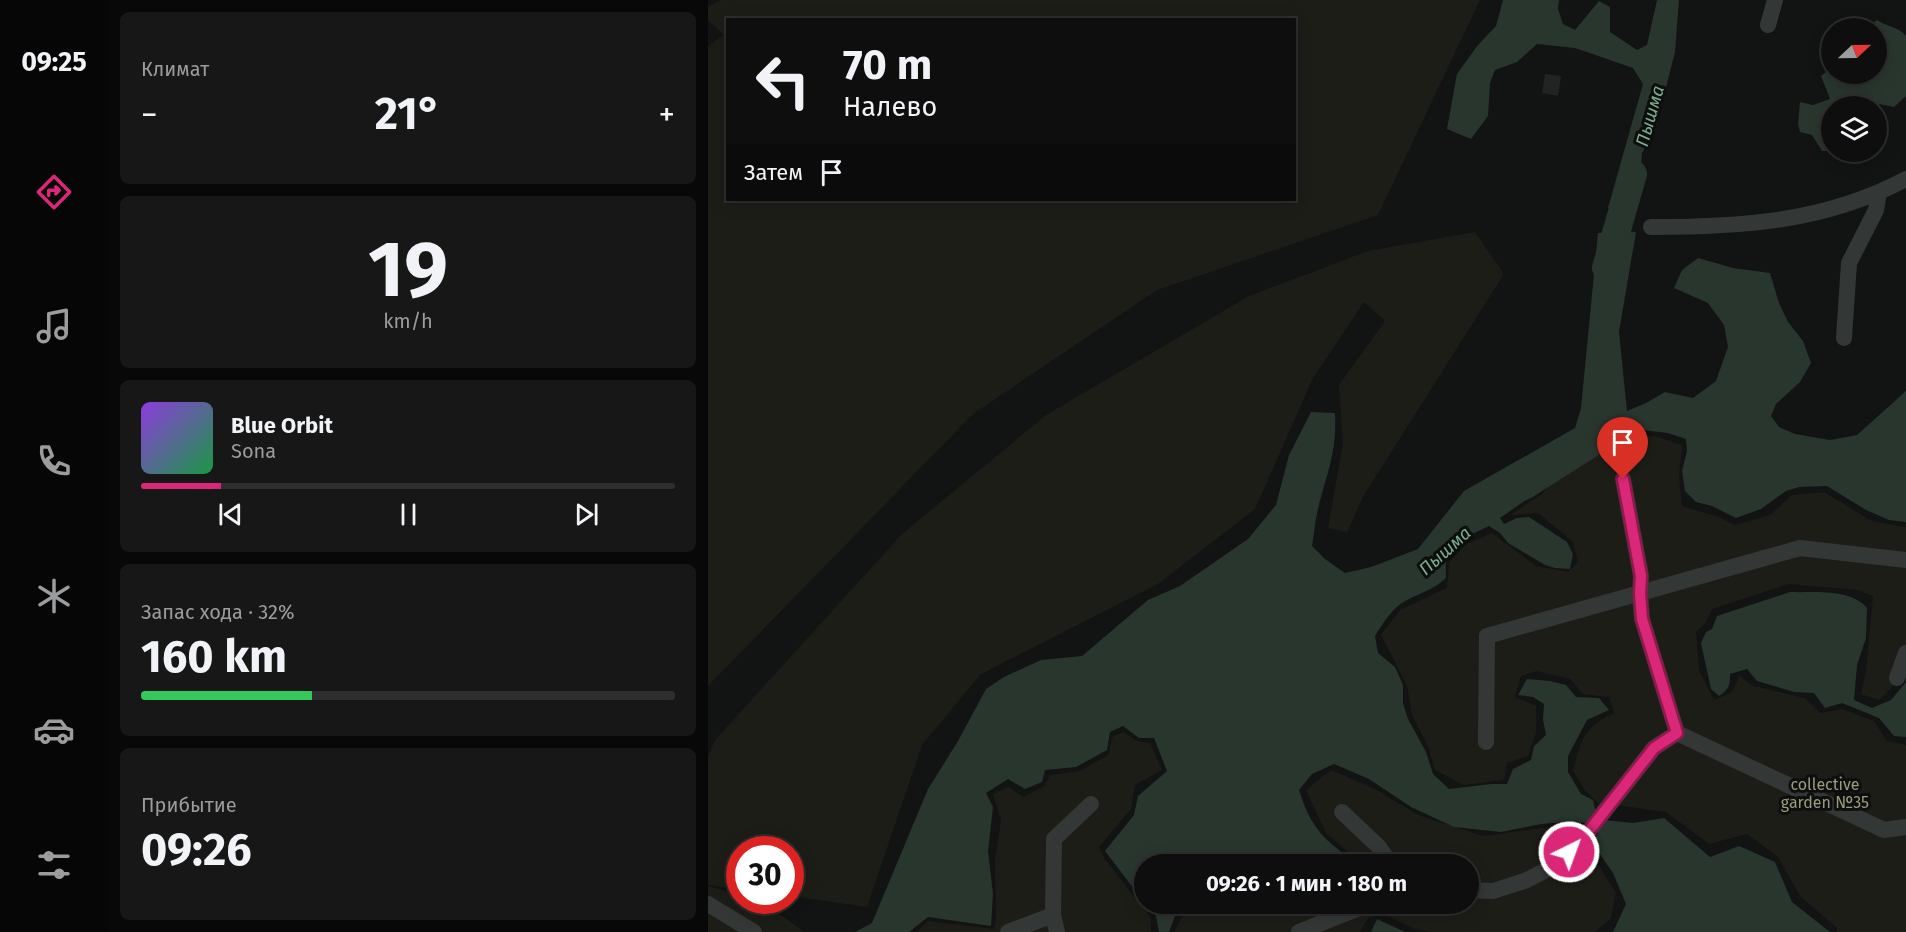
<!DOCTYPE html>
<html lang="ru">
<meta charset="utf-8">
<style>
:root{--surface:#0e0e0e;--page:#171717;--text:#f1f3f6;--muted:#9b9c9e;--line:#2e2e2e;--accent:#db2777}
body{margin:0;font-family:"Fira Sans",sans-serif;background:var(--page);color:var(--text);height:100vh;display:flex;flex-direction:column;font-size:22px;white-space:nowrap}
*{box-sizing:border-box;margin:0}
p{font-size:20px;color:var(--muted)}
.icon{flex:none;width:33px;height:33px;fill:none;stroke:currentColor;stroke-width:2;stroke-linecap:round;stroke-linejoin:round}
.map{position:relative;flex:1;overflow:hidden}
.sheet{display:flex;flex-direction:column;gap:12px;padding:12px;background:#080808;width:600px}
.sheet>*{flex:none}
.top-card{position:absolute;left:18px;top:18px;width:570px;height:183px;border-radius:0px;box-shadow:0 3px 15px #0003,0 0 0 2px var(--line);background:#0e0e0e;color:var(--text);overflow:hidden}
.needle{width:39px;rotate:68deg}
.controls{position:absolute;left:1113px;top:18px;display:grid;gap:12px}
.controls a{display:grid;place-items:center;width:66px;height:66px;border-radius:50%;background:var(--surface);box-shadow:0 3px 15px #0003,0 0 0 2px var(--line);font-size:30px}
.speed{position:absolute;left:18px;top:836px;display:flex;gap:12px;font-size:30px;font-weight:700;text-align:center}
.speed>*{display:grid;place-content:center;width:78px;height:78px;border-radius:50%;background:var(--surface);box-shadow:0 3px 15px #0003,0 0 0 2px var(--line);line-height:1}
.speed .limit{border:9px solid #d22;background:#fff;color:#111}
.pin{position:absolute;display:grid;place-items:center;width:51px;height:51px;color:#fff;margin:-62px -26px;border-radius:50% 50% 50% 0;rotate:-45deg;box-shadow:0 0 6px #0007}
.pin .icon{rotate:45deg}
.me{position:absolute;width:66px;margin:-33px;rotate:42deg;stroke-linejoin:round;filter:drop-shadow(0 0 4px #0008)}
.turn{display:flex;align-items:center;gap:21px;height:126px;padding:0 18px;font-size:27px}
.turn .icon{width:78px;height:78px;stroke-width:2.5}
.turn b{display:block;font-size:42px;line-height:51px}
.then{display:flex;align-items:center;height:57px;padding:0 18px;background:#0003;gap:12px;font-size:22px}
.big{font-size:45px;font-weight:700;line-height:1.1}
.sheet .widget{flex:1;display:flex;flex-direction:column;justify-content:center;gap:9px;min-width:0;padding:0 21px;border-radius:9px;background:var(--page)}
.sheet .dial{align-items:center;gap:0}
.dial b{font-size:78px;line-height:1}
.song{display:flex;align-items:center;gap:18px}
.cover{width:72px;height:72px;border-radius:9px;background:linear-gradient(135deg,hsl(270 70% 55%),hsl(140 70% 35%))}
.played{height:6px;border-radius:3px;background:linear-gradient(90deg,var(--accent) 15%,var(--line) 15%)}
.keys{display:flex;justify-content:space-around;direction:ltr}
.heat{display:flex;justify-content:space-between;align-items:center;font-size:33px;direction:ltr}
.charge{height:9px;border-radius:4px;background:linear-gradient(90deg,#34c759 32%,var(--line) 0)}
.trip{position:absolute;left:426px;top:854px;width:345px;height:60px;border-radius:30px;background:var(--surface);box-shadow:0 3px 15px #0003,0 0 0 2px var(--line);font-weight:700;line-height:60px;text-align:center}
main{display:flex;flex:1;min-height:0}
.dock{display:flex;flex-direction:column;width:108px;justify-content:space-around;align-items:center;background:#060606;color:var(--muted)}
.dock .icon{width:42px;height:42px}
.dock .on{color:var(--accent)}
.dock b{font-size:27px;color:var(--text)}
.map>svg:first-child{display:block}
</style>
<main>
<nav class="dock">
<b>09:25</b>
<svg class="icon on" aria-label="directions" viewBox="0 0 24 24"><path d="M12 3l9 9-9 9-9-9zM9 14v-3h6M13 9l2 2-2 2"/></svg>
<svg class="icon" aria-label="music" viewBox="0 0 24 24"><path d="M9 18V5l10-2v13"/><circle cx="6" cy="18" r="3"/><circle cx="16" cy="16" r="3"/></svg>
<svg class="icon" aria-label="phone" viewBox="0 0 24 24"><path d="M5 4h4l2 5-3 2q2 4 5 5l2-3 5 2v4C11 20 4 13 5 4z"/></svg>
<svg class="icon" aria-label="climate" viewBox="0 0 24 24"><path d="M12 3v18M4 7l16 10M4 17L20 7"/></svg>
<svg class="icon" aria-label="car" viewBox="0 0 24 24"><path d="M5 17H2v-5l4-1 3-4h7l3 4 3 1v5h-3M9 17h6M6 11h13"/><circle cx="7" cy="17" r="2"/><circle cx="17" cy="17" r="2"/></svg>
<svg class="icon" aria-label="filters" viewBox="0 0 24 24"><path d="M4 7h16M4 17h16"/><circle cx="9" cy="7" r="2"/><circle cx="15" cy="17" r="2"/></svg>
</nav>
<section class="sheet">
<div class="widget"><p>Климат</p>
<div class="heat"><a>−</a><b class="big">21°</b><a>+</a></div>
</div>
<div class="widget dial"><b>19</b><p>km/h</p></div>
<div class="widget">
<div class="song"><i class="cover"></i><div><b>Blue Orbit</b><p>Sona</p></div></div>
<div class="played"></div>
<div class="keys"><svg class="icon" aria-label="previous" viewBox="0 0 24 24"><path d="M18 5L8 12l10 7zM5 5v14"/></svg><svg class="icon" aria-label="pause" viewBox="0 0 24 24"><path d="M8 5v14M16 5v14"/></svg><svg class="icon" aria-label="next" viewBox="0 0 24 24"><path d="M6 5l10 7-10 7zM19 5v14"/></svg></div>
</div>
<div class="widget"><p>Запас хода · 32%</p><b class="big">160 km</b><div class="charge"></div></div>
<div class="widget"><p>Прибытие</p><b class="big">09:26</b></div>
</section>
<div class="map">
<svg width="1198" height="932" viewBox="0 0 1198 932">
<rect width="100%" height="100%" fill="#121313"/>
<!-- green -->
<path fill="#1d1d18" fill-rule="evenodd" d="M 13,0 L 772,0 L 670,215 L 449,290 L 265,414 L 0,686 L 0,46 L 16,35 L 0,20 L 0,7 ZM 20,20 L 586,20 L 586,200 L 20,200 Z
M 767,232 L 796,274 L 656,495 L 639,532 L 620,528 L 635,443 L 631,385 L 677,321 L 656,302 L 605,378 L 547,509 L 450,584 L 273,674 L 214,745 L 159,907 L 83,896 L 82,849 L 32,849 L 31,889 L 0,885 L 0,757 L 7,740 L 194,534 L 338,415 L 541,296 L 660,251 Z
M 946,436 L 974,445 L 971,476 L 974,506 L 1008,516 L 1027,525 L 1062,515 L 1084,495 L 1116,492 L 1164,521 L 1198,527 L 1198,673 L 1171,700 L 1153,694 L 1158,671 L 1165,596 L 1150,590 L 1080,584 L 1004,609 L 998,622 L 988,632 L 991,670 L 1006,700 L 1023,693 L 1032,676 L 1045,686 L 1097,698 L 1112,713 L 1134,709 L 1166,721 L 1179,741 L 1198,745 L 1198,932 L 1129,932 L 1129,928 L 1092,896 L 1070,857 L 1039,834 L 1001,844 L 958,812 L 908,805 L 880,848 L 908,893 L 903,918 L 887,932 L 723,932 L 707,929 L 676,914 L 660,918 L 652,932 L 466,932 L 473,918 L 486,903 L 760,903 L 760,864 L 653,864 L 618,833 L 598,790 L 623,770 L 667,789 L 710,815 L 775,836 L 850,826 L 871,830 L 891,804 L 876,789 L 865,770 C 874,738 875,728 906,713 L 901,697 L 875,694 L 862,679 L 828,671 L 813,676 L 807,697 L 828,706 L 828,733 L 820,756 L 799,763 L 796,780 L 756,785 L 727,770 L 720,746 L 704,715 L 699,686 L 673,635 L 692,610 L 739,588 L 741,563 L 757,545 L 784,533 L 828,566 L 860,572 L 870,562 L 865,542 L 830,513 L 802,515 L 834,494 L 856,466 L 913,438 Z
M 416,732 L 429,741 L 442,743 L 454,770 L 427,785 L 423,809 L 391,847 L 396,858 L 443,918 L 443,932 L 209,932 L 220,921 L 286,929 L 288,919 L 287,861 L 293,820 L 285,794 L 300,787 L 316,797 L 336,786 L 342,775 L 372,771 L 400,755 L 405,736 Z
M 0,886 L 31,895 L 32,900 C 56,900 77,918 96,932 L 0,932 Z"/>
<!-- water -->
<path fill="#29362e" d="M 795,0 L 851,0 L 850,9 L 855,24 L 867,30 L 891,1 L 902,7 L 902,32 L 929,50 L 939,45 L 949,0 L 971,0 L 967,52 L 947,130 L 934,153 L 932,182 L 924,216 L 900,208 L 935,84 L 925,68 L 867,48 L 829,44 L 809,62 L 787,70 L 782,83 L 780,116 L 763,139 L 739,129 L 749,74 L 770,45 L 788,26 Z
M 1169,20 C 1179,27 1190,26 1198,36 L 1198,96 L 1186,107 L 1171,104 L 1168,106 L 1124,106 L 1123,151 L 1114,151 L 1104,135 L 1092,132 L 1090,124 L 1092,102 L 1105,105 L 1122,99 L 1113,76 L 1123,68 L 1124,74 L 1168,74 L 1168,28 L 1160,28 Z
M 928,232 L 911,332 L 919,411 L 938,403 L 957,392 L 985,398 L 1008,381 L 1020,347 L 1016,325 L 1000,303 L 966,288 L 974,270 L 990,258 L 1025,268 L 1062,273 L 1071,303 L 1080,322 L 1095,341 L 1103,363 L 1092,382 L 1068,404 L 1063,416 L 1071,427 L 1087,434 L 1122,440 L 1149,435 L 1198,391 L 1198,522 L 1181,520 L 1158,510 L 1119,486 L 1091,487 L 1078,491 L 1053,509 L 1028,518 L 1004,506 L 988,502 L 977,491 L 974,471 L 979,451 L 978,439 L 960,433 L 934,430 L 911,432 L 896,442 L 849,462 L 831,491 L 792,518 L 796,524 L 809,518 L 821,517 L 859,542 L 865,554 L 862,569 L 847,568 L 837,565 L 800,543 L 792,533 L 781,526 C 767,532 745,543 739,559 C 737,564 738,573 738,578 C 725,590 714,592 699,600 C 685,607 675,623 667,636 L 670,653 L 687,667 L 695,685 L 695,703 L 700,719 L 718,752 L 725,774 L 741,789 L 783,784 L 799,784 L 805,769 L 823,760 L 826,746 L 838,735 L 835,720 L 836,704 L 825,697 L 810,695 L 819,679 L 842,681 L 858,685 L 868,697 L 891,698 L 901,710 L 879,720 L 860,756 L 860,772 L 873,794 L 885,800 L 888,813 L 879,823 L 862,822 L 833,824 L 793,832 L 746,827 L 703,807 L 661,779 L 626,764 L 604,774 L 591,790 C 597,809 604,825 618,839 C 627,848 638,854 646,864 L 436,864 L 436,902 L 397,851 L 426,815 L 430,796 L 459,771 L 446,738 L 431,738 L 415,726 L 402,732 L 399,750 L 368,767 L 337,770 L 334,782 L 317,789 L 300,779 L 278,793 L 285,807 L 280,851 L 285,894 L 283,926 L 220,917 L 201,932 L 147,932 L 164,923 L 220,789 L 250,741 L 278,689 L 296,677 L 333,660 L 374,656 L 440,600 L 472,586 L 540,539 L 568,505 L 581,455 L 603,412 L 627,413 C 629,453 619,472 610,509 C 607,521 606,534 604,546 L 617,559 L 637,573 L 663,567 L 710,549 L 756,491 L 867,428 L 873,408 L 890,233 Z
M 1082,592 C 1106,593 1142,588 1159,608 L 1158,638 L 1149,665 L 1146,700 L 1164,708 L 1183,700 L 1198,682 L 1198,737 L 1186,736 L 1171,718 L 1134,703 L 1117,708 L 1106,693 L 1086,692 L 1049,681 L 1039,669 L 1022,674 C 1022,685 1021,690 1011,696 L 1003,689 L 993,643 L 998,632 L 1004,629 L 1009,616 Z
M 956,818 L 1002,857 L 1031,846 L 1067,862 L 1084,902 L 1122,932 L 905,932 L 918,904 L 905,873 L 885,844 L 896,820 L 925,823 Z
M 438,903 L 480,903 L 467,916 L 461,932 L 451,932 L 448,916 Z
M 669,919 L 697,932 L 663,932 Z"/>
<g fill="none" stroke-linecap="round" stroke-linejoin="round">
<!-- river -->
<path stroke="#29362e" stroke-width="28" d="M 898,268 L 925,174
M 816,486 L 885,442 L 893,432"/>
</g>
<!-- building -->
<path fill="#222424" d="M 837,74 L 853,76 L 850,96 L 834,93 Z"/>
<g fill="none" stroke-linecap="round" stroke-linejoin="round">
<!-- minor -->
<path stroke="#333837" stroke-width="16" d="M 1060,25 L 1067,0
M 943,227 C 1034,227 1117,222 1198,179
M 1136,338 L 1141,263 L 1168,210 L 1171,193
M 915,479 L 933,576 L 932,593 L 934,619 L 969,733
M 1189,678 L 1198,653
M 778,742 L 779,636 L 1092,548 L 1198,560
M 634,812 L 671,847 L 683,864
M 760,890 L 785,891 L 819,880 L 850,864 L 873,841 L 946,748 L 969,733 L 1176,830 L 1198,827
M 0,904 L 46,932
M 300,932 L 345,915
M 349,932 L 345,915 L 346,839 L 383,804
M 591,932 L 656,906 L 670,903"/>
</g>
<g fill="none" stroke-linecap="round" stroke-linejoin="round">
<defs>
<path id="route" d="M 861,852 L 873,841 L 946,748 L 969,733 L 934,619 L 932,593 L 933,576 L 915,479"/>
</defs>
<!-- route casing -->
<use href="#route" stroke="#8e194d" stroke-width="15"/>
<!-- route -->
<use href="#route" stroke="#db2777" stroke-width="10"/>
</g>
<g text-anchor="middle" stroke-width="6" stroke-linejoin="round" paint-order="stroke">
<!-- park labels -->
<g font-size="16" fill="#9c9c7c" stroke="#0d0e0e">
<text x="1117" y="790">collective<tspan x="1117" dy="18">garden №35</tspan></text>
</g>
<!-- water labels -->
<g font-size="18" font-style="italic" fill="#7dac8f" stroke="#0d0e0e">
<text transform="translate(942 116) rotate(-74)" y="6">Пышма</text>
<text transform="translate(737 551) rotate(-42)" y="6">Пышма</text>
</g>
</g>
</svg>
<div class="controls">
<a><svg class="needle" viewBox="-14 -14 28 28"><path d="M0-13l5 13h-10z" fill="#e53935"/><path d="M0 13l5-13h-10z" fill="#9b9c9e"/></svg></a>
<a><svg class="icon" aria-label="layers" viewBox="0 0 24 24"><path d="M12 4l9 5-9 5-9-5zM3 14l9 5 9-5"/></svg></a>
</div>
<div class="speed"><div class="limit">30</div></div>
<div class="pin" style="left:915px;top:479px;background:#d93025"><svg class="icon" aria-label="arrive" viewBox="0 0 24 24"><path d="M6 21V4h12l-3 4 3 4H6"/></svg></div>
<svg class="me" style="left:861px;top:852px" viewBox="-20 -20 40 40"><circle r="17" fill="#db2777" stroke="#fff" stroke-width="3"/><path d="M0-11L8 9 0 5-8 9z" fill="#fff"/></svg>
<div class="trip">09:26 · 1 мин · 180 m</div>
<div class="top-card">
<div class="turn"><svg class="icon" aria-label="left" viewBox="0 0 24 24"><path d="M17 20v-9H6M10 6l-5 5 5 5"/></svg><div><b>70 m</b>Налево</div></div>
<div class="then">Затем<svg class="icon" aria-label="arrive" viewBox="0 0 24 24"><path d="M6 21V4h12l-3 4 3 4H6"/></svg></div>
</div>
</div>
</main>
